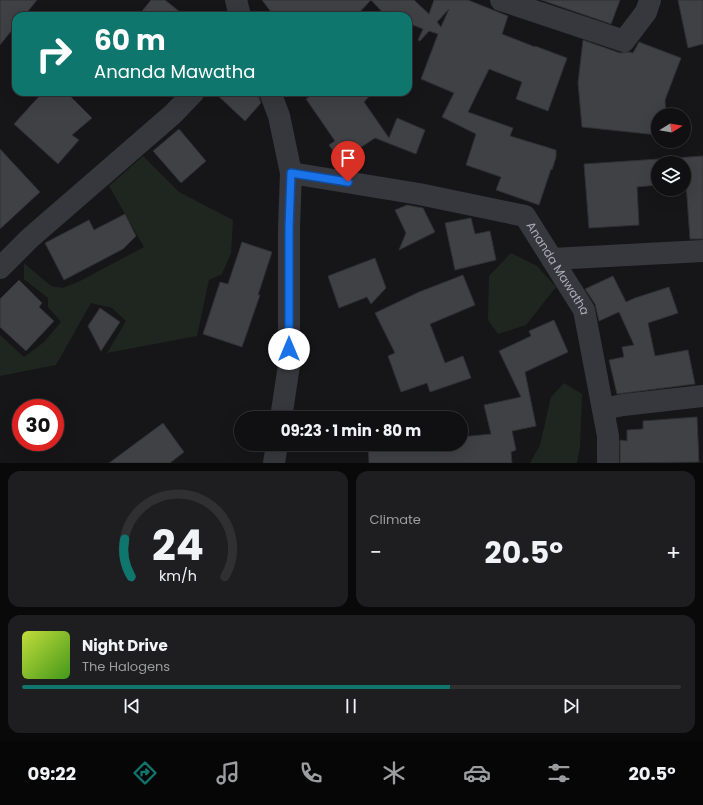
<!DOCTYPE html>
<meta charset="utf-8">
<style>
:root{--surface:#101012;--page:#1e1e20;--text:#f1f3f6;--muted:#9c9d9f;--line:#303032;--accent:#0f766e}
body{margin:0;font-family:Poppins,sans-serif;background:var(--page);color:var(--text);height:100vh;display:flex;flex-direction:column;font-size:15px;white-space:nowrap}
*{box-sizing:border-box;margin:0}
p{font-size:13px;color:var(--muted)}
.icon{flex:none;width:22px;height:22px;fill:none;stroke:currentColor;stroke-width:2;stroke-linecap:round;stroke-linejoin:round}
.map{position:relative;height:463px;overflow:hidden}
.sheet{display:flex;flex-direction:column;gap:8px;padding:8px;background:#09090a;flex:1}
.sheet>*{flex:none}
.top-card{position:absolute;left:12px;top:12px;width:400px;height:84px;border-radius:12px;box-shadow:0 4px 16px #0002,0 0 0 1px var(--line);background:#0f766e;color:#fff;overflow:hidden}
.needle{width:26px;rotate:79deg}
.fabs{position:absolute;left:651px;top:108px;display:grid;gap:8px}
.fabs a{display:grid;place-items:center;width:40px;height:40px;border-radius:50%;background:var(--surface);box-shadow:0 4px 16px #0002,0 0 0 1px var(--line);font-size:20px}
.speed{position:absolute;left:12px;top:399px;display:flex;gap:8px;font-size:20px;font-weight:700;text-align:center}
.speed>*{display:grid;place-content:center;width:52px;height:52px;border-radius:50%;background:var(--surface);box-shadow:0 4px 16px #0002,0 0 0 1px var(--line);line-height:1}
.speed .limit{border:6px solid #d22;background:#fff;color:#111}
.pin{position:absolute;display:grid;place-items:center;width:34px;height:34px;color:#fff;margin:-41px -17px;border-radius:50% 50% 50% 0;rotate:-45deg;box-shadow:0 0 4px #0007}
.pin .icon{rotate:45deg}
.me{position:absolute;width:44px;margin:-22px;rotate:0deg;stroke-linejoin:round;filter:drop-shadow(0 0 3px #0008)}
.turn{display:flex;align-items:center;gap:14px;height:84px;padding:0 16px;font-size:18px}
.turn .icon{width:52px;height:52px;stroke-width:2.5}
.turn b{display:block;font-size:28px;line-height:34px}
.big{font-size:30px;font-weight:700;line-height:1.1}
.sheet .card{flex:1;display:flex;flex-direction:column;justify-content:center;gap:6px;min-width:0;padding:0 14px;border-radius:12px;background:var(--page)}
.sheet .dial{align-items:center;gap:0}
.dial svg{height:104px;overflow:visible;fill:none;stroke:var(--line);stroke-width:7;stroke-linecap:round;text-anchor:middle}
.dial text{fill:var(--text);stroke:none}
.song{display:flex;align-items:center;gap:12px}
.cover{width:48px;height:48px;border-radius:6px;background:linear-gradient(135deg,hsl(70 70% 55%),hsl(100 70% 35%))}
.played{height:4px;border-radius:2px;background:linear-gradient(90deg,var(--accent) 65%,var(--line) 65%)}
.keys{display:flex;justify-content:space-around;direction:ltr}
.heat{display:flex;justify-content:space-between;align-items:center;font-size:22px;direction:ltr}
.sheet .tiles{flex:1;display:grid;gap:8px;grid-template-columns:1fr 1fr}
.card:last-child{grid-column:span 2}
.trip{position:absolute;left:234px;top:411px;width:234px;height:40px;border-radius:20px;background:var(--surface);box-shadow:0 4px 16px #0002,0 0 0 1px var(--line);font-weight:700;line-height:40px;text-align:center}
.tab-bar{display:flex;height:64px;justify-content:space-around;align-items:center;background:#060607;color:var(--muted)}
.tab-bar .icon{width:28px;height:28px}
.tab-bar .current{color:var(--accent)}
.tab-bar b{font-size:18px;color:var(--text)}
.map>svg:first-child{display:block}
</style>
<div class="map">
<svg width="703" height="463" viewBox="0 0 703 463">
<rect width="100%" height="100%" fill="#161618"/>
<!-- green -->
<path fill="#1e261f" d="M 143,156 L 179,192 L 233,220 L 231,253 L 222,274 L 209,280 L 197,336 L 107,353 L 126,321 L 112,308 L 91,303 L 56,365 L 0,376 L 0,335 L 24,357 L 44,342 L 61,322 L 48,307 L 48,298 L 24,279 L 24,263 L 51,286 L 62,288 L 78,282 L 144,247 L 109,186 Z
M 511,253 L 537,266 L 556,287 L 526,325 L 498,334 L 488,320 L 489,276 Z
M 564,383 L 582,394 L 580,447 L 577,463 L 530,463 L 540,445 L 551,397 Z"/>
<!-- building -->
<path fill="#404145" stroke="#303034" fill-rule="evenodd" d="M 0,0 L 37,0 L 24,16 L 16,16 L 16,25 L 0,45 Z
M 151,0 L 165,0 L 185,16 L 138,16 Z
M 262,0 L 414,0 L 429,14 L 434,0 L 468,0 L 508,16 L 502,34 L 535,47 L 535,46 L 567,58 L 548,111 L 516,99 L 522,82 L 489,69 L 468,112 L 513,128 L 510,136 L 556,150 L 556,157 L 552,170 L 551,169 L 539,205 L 496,190 L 501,177 L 466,165 L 476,134 L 442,117 L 454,93 L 421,79 L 438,34 L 429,31 L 420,41 L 418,40 L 423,29 L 408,23 L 408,16 L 386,16 L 371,0 L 356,16 L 274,16 ZM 449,9 L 441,27 L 437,22 Z
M 541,0 L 620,0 L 611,24 Z
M 678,0 L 703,0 L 703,44 L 688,48 Z
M 583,40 L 620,53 L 629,52 L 633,53 L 639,42 L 681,58 L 665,100 L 666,115 L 658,115 L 658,135 L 582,127 L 578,83 Z
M 43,92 L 66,92 L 92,118 L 72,135 L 79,140 L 58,164 L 14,124 Z
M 214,92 L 255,92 L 258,95 L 261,103 L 245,121 Z
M 317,92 L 373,92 L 364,102 L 389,138 L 397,118 L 425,130 L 416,154 L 375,138 L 340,161 L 329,145 L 335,141 L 306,99 Z
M 179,129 L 206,161 L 181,183 L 153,151 Z
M 0,149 L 40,192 L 0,229 Z
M 703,156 L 703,239 L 690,239 L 686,183 L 684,183 L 684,163 L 658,163 L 658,185 L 637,187 L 639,225 L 589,228 L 584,164 Z
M 407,205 L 423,208 L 435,232 L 399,250 L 406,233 L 395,210 Z
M 125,214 L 136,236 L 123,249 L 64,280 L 45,243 L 89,220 L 94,230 Z
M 471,218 L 475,234 L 490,231 L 496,260 L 455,270 L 445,223 Z
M 242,242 L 272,252 L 258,295 L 260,295 L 242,347 L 203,334 L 220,282 L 228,284 Z
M 375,258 L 386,288 L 371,304 L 367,297 L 339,308 L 328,276 Z
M 463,275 L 475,305 L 430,324 L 445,363 L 463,356 L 471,378 L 430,392 L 427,383 L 401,392 L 388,356 L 395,353 L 375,313 L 419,292 Z
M 613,276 L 626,302 L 635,298 L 669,287 L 678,313 L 648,323 L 655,356 L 688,350 L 695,384 L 617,394 L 609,360 L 624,357 L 622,347 L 634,345 L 619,312 L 599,321 L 595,304 L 585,289 Z
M 19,280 L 42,303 L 39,307 L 54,321 L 26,351 L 0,327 L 0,299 Z
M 100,308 L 120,322 L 101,351 L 88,326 Z
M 554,320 L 568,352 L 525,372 L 536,426 L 512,431 L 516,450 L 511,452 L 512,463 L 369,463 L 368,444 L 461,444 L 461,437 L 491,434 L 484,405 L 521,397 L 499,351 L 531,336 L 529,331 Z
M 697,417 L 699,462 L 620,463 L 620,440 L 627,441 L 627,430 L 643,429 L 643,421 Z
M 163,423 L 184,452 L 170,463 L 109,463 Z"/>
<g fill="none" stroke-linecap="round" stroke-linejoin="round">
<!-- street -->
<g stroke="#37383d" stroke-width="22">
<path d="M 236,0 L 240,16"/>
<path d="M 501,0 L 624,41 L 646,12 L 650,0"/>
<path d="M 270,92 L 279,116 L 291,173 L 289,228 L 289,365 L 281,418"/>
<path id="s1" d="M 291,173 L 419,194 L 525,216 L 584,310 L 608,436 L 608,463"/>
<path d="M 552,259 L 703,251"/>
<path d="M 0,268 L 30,238 L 173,114 L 194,92"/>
<path d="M 603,409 L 623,405 L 703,396"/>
<path d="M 274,463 L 277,444"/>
</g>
</g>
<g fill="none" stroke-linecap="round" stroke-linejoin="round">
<defs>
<path id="route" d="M 289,349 L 289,228 L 291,173 L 348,182"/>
</defs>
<!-- route casing -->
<use href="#route" stroke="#114b97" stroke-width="10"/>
<!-- route -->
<use href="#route" stroke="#1a73e8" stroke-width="7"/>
</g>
<g text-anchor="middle" stroke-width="4" stroke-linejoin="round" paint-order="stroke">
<!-- street labels -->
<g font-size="12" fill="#a8adb8" stroke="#111113">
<text dy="4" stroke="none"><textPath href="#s1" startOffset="300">Ananda Mawatha</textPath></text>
</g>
</g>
</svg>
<div class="fabs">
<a><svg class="needle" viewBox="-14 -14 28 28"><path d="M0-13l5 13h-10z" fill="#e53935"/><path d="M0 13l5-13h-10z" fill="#9c9d9f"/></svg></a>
<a><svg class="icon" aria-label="layers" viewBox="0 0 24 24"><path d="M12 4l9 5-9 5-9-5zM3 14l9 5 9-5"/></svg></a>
</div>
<div class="speed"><div class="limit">30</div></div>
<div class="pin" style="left:348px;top:182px;background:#d93025"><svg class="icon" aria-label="arrive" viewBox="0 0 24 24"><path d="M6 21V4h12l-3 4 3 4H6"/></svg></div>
<svg class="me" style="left:289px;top:349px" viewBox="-20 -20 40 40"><circle r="19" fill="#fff"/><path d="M0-13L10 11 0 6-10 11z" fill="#1a73e8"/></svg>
<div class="trip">09:23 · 1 min · 80 m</div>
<div class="top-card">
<div class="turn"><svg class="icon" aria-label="right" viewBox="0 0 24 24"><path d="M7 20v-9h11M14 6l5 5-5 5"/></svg><div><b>60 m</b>Ananda Mawatha</div></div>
</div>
</div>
<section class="sheet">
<div class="tiles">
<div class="card dial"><svg viewBox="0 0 100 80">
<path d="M14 69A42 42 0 1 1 86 69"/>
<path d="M14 69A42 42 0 0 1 9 40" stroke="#0f766e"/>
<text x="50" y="56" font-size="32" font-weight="700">24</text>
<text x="50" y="72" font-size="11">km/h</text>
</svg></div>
<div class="card"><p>Climate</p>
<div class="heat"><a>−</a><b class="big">20.5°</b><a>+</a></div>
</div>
<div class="card">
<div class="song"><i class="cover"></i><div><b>Night Drive</b><p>The Halogens</p></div></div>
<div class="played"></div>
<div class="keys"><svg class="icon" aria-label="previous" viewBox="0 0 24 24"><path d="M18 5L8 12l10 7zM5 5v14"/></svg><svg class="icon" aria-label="pause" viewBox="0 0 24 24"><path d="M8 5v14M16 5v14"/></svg><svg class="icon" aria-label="next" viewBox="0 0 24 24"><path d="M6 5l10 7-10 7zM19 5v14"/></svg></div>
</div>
</div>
</section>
<nav class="tab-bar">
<b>09:22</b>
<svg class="icon current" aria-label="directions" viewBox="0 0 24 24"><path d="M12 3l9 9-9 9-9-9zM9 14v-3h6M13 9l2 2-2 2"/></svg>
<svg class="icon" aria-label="music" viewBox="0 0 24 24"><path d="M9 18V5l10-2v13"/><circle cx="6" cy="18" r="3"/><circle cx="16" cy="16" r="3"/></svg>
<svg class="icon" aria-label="phone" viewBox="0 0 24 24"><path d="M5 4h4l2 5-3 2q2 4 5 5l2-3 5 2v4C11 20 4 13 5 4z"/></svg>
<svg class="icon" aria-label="climate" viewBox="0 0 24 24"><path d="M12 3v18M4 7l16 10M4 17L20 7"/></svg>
<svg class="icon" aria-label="car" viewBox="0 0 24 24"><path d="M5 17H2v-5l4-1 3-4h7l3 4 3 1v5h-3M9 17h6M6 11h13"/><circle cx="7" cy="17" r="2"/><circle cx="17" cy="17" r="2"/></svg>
<svg class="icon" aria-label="filters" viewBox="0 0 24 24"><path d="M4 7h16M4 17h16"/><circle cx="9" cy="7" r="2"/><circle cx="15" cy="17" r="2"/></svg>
<b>20.5°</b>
</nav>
